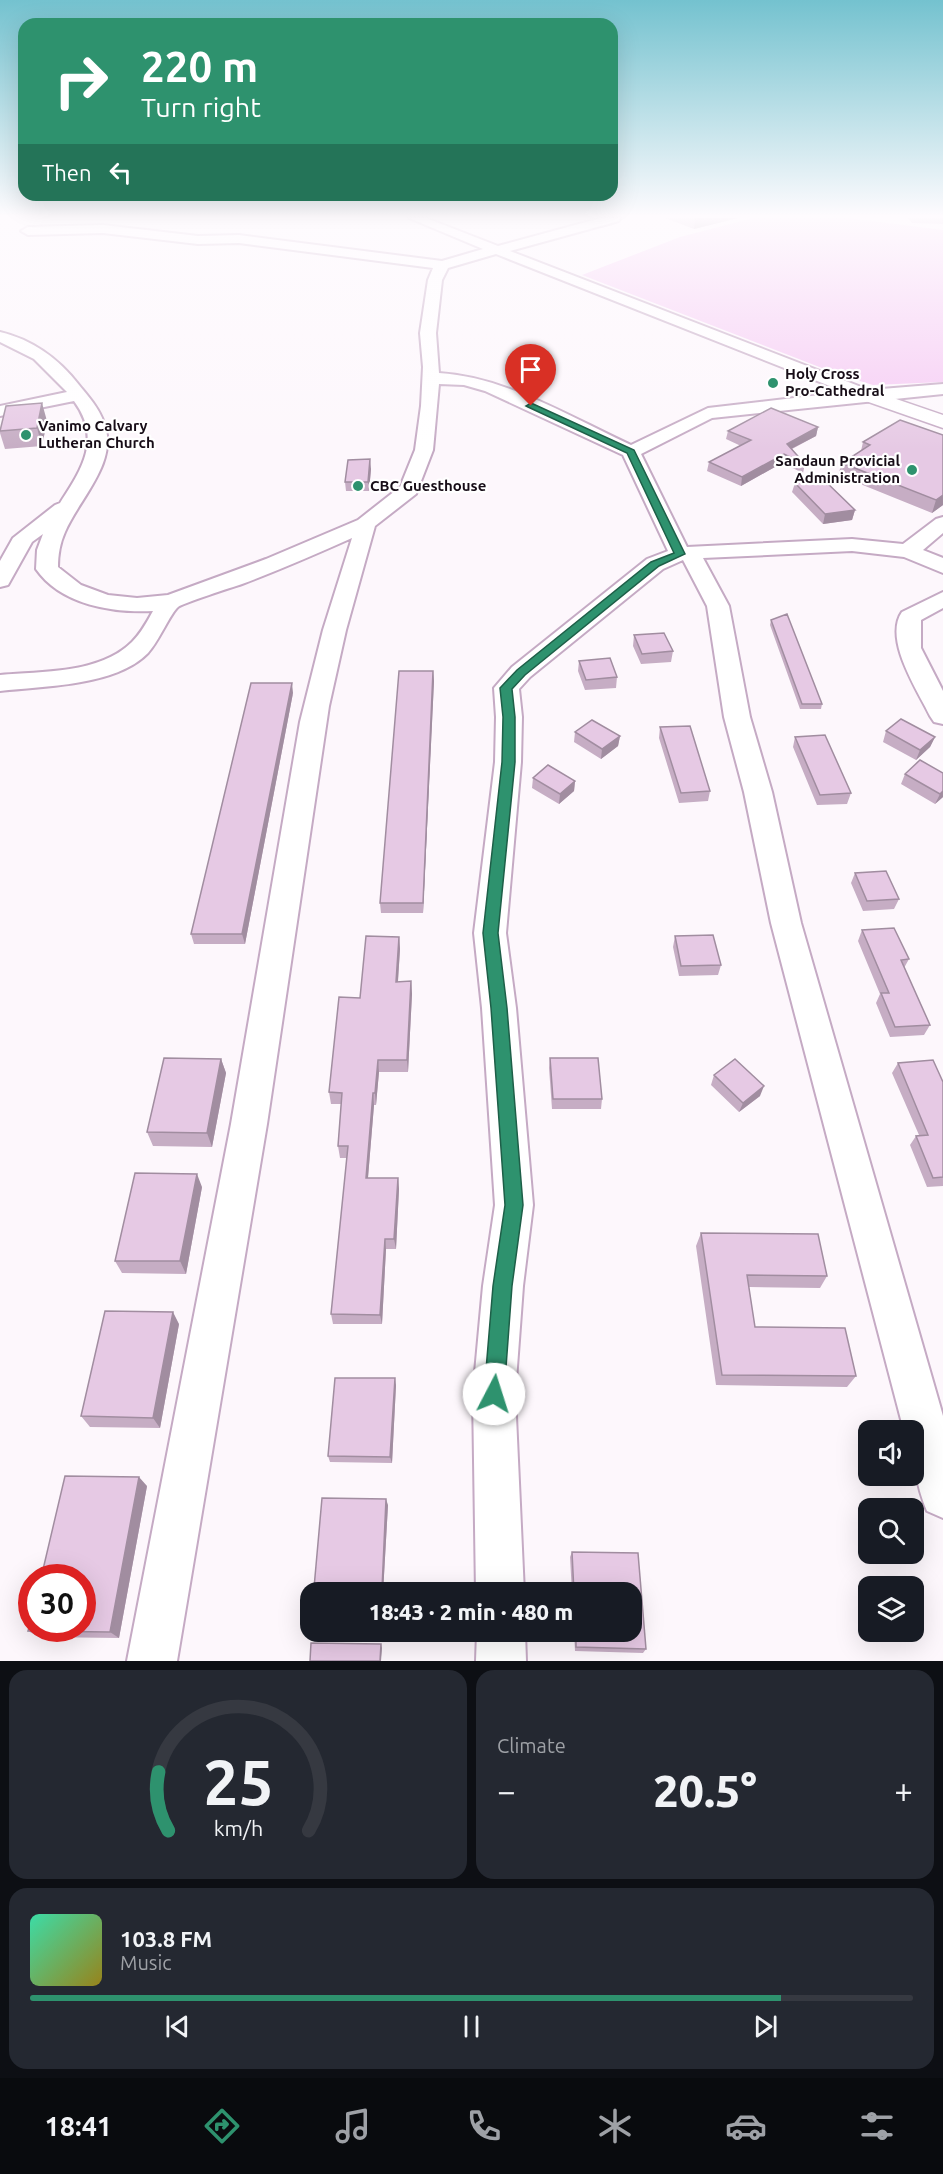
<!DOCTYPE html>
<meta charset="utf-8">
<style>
:root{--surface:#171b24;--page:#242831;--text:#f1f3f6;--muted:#9ea1a6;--line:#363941;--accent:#2e926e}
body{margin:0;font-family:Ubuntu,sans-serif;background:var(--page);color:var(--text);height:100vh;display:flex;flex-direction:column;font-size:22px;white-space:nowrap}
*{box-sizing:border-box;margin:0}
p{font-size:20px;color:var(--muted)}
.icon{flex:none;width:33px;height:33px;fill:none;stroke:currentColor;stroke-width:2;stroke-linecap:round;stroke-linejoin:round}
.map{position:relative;height:1661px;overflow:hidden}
.sheet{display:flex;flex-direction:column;gap:9px;padding:9px;background:#0d0f14;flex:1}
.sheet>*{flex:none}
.top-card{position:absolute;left:18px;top:18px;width:600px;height:183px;border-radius:18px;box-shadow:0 6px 24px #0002;background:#2e926e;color:#fff;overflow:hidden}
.controls{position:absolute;left:858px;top:1420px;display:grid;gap:12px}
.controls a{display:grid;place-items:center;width:66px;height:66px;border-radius:12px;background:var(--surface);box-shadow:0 6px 24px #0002;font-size:30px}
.speed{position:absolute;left:18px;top:1564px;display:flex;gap:12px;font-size:30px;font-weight:700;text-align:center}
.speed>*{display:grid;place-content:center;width:78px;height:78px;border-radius:50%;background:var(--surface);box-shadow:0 6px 24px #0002;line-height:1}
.speed .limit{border:9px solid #d22;background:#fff;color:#111}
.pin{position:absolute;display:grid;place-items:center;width:51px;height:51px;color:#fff;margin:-62px -26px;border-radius:50% 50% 50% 0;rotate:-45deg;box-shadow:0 0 6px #0007}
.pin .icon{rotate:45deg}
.me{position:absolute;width:66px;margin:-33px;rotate:5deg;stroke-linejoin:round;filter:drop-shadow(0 0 4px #0008)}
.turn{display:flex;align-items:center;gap:21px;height:126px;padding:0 24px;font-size:27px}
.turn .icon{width:78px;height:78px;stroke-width:2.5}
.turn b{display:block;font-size:42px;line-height:51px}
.then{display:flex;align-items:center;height:57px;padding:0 24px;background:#0003;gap:12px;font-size:22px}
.big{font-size:45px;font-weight:800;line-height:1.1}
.sheet .tile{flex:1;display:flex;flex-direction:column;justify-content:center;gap:9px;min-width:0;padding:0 21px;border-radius:18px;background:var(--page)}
.sheet .dial{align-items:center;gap:0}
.dial svg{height:156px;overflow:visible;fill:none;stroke:var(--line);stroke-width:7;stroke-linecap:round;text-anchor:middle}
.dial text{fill:var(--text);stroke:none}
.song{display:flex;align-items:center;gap:18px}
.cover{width:72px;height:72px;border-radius:9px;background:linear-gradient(135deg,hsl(160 70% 55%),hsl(50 70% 35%))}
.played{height:6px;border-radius:3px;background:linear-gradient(90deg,var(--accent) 85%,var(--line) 85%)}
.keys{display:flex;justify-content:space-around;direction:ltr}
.heat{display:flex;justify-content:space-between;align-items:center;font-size:33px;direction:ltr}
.sheet .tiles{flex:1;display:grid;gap:9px;grid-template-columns:1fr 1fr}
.tile:last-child{grid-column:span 2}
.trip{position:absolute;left:300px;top:1582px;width:342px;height:60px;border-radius:18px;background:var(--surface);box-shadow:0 6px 24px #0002;font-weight:800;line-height:60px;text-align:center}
.dock{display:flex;height:96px;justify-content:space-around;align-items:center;background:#090b0e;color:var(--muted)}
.dock .icon{width:42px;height:42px}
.dock .on{color:var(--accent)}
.dock b{font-size:27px;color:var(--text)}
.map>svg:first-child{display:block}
</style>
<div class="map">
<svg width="943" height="1661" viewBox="0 0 943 1661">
<rect width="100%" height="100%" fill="#fdf7fc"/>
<!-- green -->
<path fill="#f5c9f3" d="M 753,218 L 848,218 L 943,230 L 943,382 L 873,385 L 840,375 L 582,275 L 680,237 Z"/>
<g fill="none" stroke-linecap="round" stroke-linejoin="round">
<defs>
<path id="street" d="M 409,218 L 426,218 L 498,246 L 601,218 L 620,218 L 619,221 L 510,251 L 869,390 L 943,384 L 943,394 L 712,418 L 641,454 L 687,547 L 852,539 L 903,544 L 936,519 L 943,517 L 943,533 L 923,550 L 943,558 L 943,573 L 904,557 L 852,551 L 703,558 L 729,606 L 750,717 L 772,792 L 801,923 L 943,1416 L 943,1518 L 927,1511 C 915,1482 914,1462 914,1431 L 904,1431 L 771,923 L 744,792 L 724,717 L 707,606 L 683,560 L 663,569 L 530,677 L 519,689 L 522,717 L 521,762 L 506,933 L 516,1008 L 533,1205 L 523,1286 L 515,1394 L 524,1593 L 476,1593 L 473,1394 L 483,1286 L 495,1205 L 482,1008 L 474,933 L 495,762 L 496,717 L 494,688 L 512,667 L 647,559 L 668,551 L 623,455 L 485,391 L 464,385 L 439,384 L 433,450 L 416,494 L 375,526 L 346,630 L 329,706 L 267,1124 L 177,1661 L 127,1661 L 231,1124 L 300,722 L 323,630 L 352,538 C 316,554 280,570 242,584 C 233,587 183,603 178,607 C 170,614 159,641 148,653 C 116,686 44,686 0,691 L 0,675 C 42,671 100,674 132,642 C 141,633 147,622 153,611 C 113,613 61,605 36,569 L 37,550 L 43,534 L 32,542 L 8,585 L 0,587 L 0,561 L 13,538 L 55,505 L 60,503 C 82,469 102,439 74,401 L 0,416 L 0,406 L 67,392 L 34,359 L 0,342 L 0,332 C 33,340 58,358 79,385 C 88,396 99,408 104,423 C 119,462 79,499 65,532 C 60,543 58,555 58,567 L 81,585 L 108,595 L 137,598 L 168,595 L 266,559 L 358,520 L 400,487 L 415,450 L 421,406 L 423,367 L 420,333 L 428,280 L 433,268 L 239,243 L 198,244 L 103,233 L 28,235 L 21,231 L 28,227 L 103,225 L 198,236 L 239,235 L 442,261 L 483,249 ZM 496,254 L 845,392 L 708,408 L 631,445 C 570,417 506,377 439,373 L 436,333 L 442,280 L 448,268 Z
M 943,592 L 943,608 L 921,620 L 921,648 L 943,691 L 943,724 L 934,722 L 930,716 C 918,691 883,639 902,612 Z
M 477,1632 L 525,1632 L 526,1661 L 476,1661 Z"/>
<path id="secondary" d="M 867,389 L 943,415 L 943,428 L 860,399 L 857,395 L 860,391 Z"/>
</defs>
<!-- street casing -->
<use href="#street" stroke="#c5aac4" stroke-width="4"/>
<!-- secondary casing -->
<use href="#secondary" stroke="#c5aac4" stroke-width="3"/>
<!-- street -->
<use href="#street" fill="#fff" fill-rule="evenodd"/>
<!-- secondary -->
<use href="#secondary" fill="#fff" fill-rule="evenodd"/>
</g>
<!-- wall -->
<path fill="#c6adc4" d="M 665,218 L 738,218 L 694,229 Z
M 908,218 L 943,218 L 943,224 L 912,223 Z
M 900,420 L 943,505 L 932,513 L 838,475 L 842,463 L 861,451 L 863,442 Z
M 47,421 L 42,446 L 5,449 L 0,433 L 0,429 Z
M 818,427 L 816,436 L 792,449 L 805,464 L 803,473 L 782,463 L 741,486 L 707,471 L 709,462 L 741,446 L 726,439 L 728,431 Z
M 371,469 L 369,491 L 346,491 L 345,482 Z
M 795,483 L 855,510 L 852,520 L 823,524 L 792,492 Z
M 771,620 L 822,704 L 821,709 L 800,709 L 770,625 Z
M 634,635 L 673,651 L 671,662 L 641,664 L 633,646 Z
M 579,661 L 617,677 L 616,688 L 585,690 L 578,671 Z
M 433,671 L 434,681 L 423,913 L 381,913 L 380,903 Z
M 293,693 L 245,944 L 194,944 L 191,934 Z
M 660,727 L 710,791 L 708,801 L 679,803 L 659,738 Z
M 886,731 L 935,737 L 930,747 L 916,760 L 883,742 Z
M 575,732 L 620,736 L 618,746 L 601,759 L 574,742 Z
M 795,737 L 851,793 L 847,804 L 817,805 L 793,747 Z
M 943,773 L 943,797 L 935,804 L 901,784 L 905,774 Z
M 533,778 L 575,781 L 574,791 L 559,804 L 532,788 Z
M 855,873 L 899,899 L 894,909 L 863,911 L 851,883 Z
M 862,930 L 909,959 L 904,968 L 930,1025 L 924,1035 L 890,1037 L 876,1003 L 880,994 L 858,941 Z
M 675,936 L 721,965 L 718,975 L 679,976 L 673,947 Z
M 399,937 L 400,949 L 398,982 L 411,981 L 412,994 L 408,1072 L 379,1072 L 376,1105 L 374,1105 L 368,1178 L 398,1178 L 399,1189 L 396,1249 L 386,1249 L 382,1324 L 333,1324 L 331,1314 L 347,1158 L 340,1158 L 338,1146 L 341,1104 L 331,1104 L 329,1092 L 360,998 Z
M 550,1058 L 602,1099 L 601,1109 L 552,1109 L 549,1068 Z
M 221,1059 L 226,1073 L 212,1147 L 153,1146 L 147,1132 Z
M 898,1063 L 943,1082 L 943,1186 L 927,1187 L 910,1145 L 916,1136 L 919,1135 L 892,1073 Z
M 714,1075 L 760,1096 L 739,1112 L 711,1085 Z
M 202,1187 L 186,1274 L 122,1273 L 115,1261 Z
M 701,1233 L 827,1276 L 820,1288 L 749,1287 L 755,1327 L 856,1376 L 847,1387 L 716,1385 L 696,1246 Z
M 179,1324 L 160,1428 L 90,1427 L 81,1416 Z
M 396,1385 L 392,1463 L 330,1462 L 328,1456 Z
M 147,1486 L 119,1638 L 39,1637 L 28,1631 Z
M 388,1505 L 383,1593 L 317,1593 L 314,1588 Z
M 572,1552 L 638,1553 L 646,1649 L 643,1653 L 575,1651 L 574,1632 L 632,1632 L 632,1593 L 572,1593 L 570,1557 Z"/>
<!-- shaded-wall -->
<path fill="#a18da0" d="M 695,218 L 738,218 L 694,229 Z
M 42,403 L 47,421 L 42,446 L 37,428 Z
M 818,427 L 816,436 L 785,452 L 787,444 Z
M 784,454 L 782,463 L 741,486 L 742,477 Z
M 370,459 L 371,469 L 369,491 L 368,482 Z
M 943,495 L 943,505 L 932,513 L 936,500 Z
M 855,510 L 852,520 L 823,524 L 825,514 Z
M 433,671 L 434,681 L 423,913 L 423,903 Z
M 292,683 L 293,693 L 245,944 L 242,934 Z
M 620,736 L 618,746 L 601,759 L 602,749 Z
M 935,737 L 930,747 L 916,760 L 920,750 Z
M 575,781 L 574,791 L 559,804 L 560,794 Z
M 943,791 L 943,797 L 935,804 L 940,794 Z
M 399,937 L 400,949 L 397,994 L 396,982 Z
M 411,981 L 412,994 L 408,1072 L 407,1060 Z
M 221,1059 L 226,1073 L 212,1147 L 207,1133 Z
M 378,1060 L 379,1072 L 376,1105 L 375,1093 Z
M 764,1086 L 760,1096 L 739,1112 L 743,1103 Z
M 373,1093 L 374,1105 L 367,1189 L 366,1178 Z
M 197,1174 L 202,1187 L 186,1274 L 180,1261 Z
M 398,1178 L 399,1189 L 396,1249 L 394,1239 Z
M 385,1239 L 386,1249 L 382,1324 L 380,1315 Z
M 173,1312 L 179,1324 L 160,1428 L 153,1418 Z
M 395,1378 L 396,1385 L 392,1463 L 390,1457 Z
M 139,1477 L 147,1486 L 119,1638 L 110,1632 Z
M 386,1499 L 388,1505 L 383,1593 L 382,1589 Z
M 381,1644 L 382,1648 L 381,1661 L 380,1661 Z"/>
<!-- building -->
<path fill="#e6c9e4" stroke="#a18da0" stroke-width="1.5" d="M 42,403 L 37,428 L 0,431 L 6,406 Z
M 771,408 L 818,427 L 787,444 L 805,464 L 784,454 L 742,477 L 709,462 L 751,440 L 728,431 Z
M 900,420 L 943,435 L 943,495 L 936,500 L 842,463 L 870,445 L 863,442 Z
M 370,459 L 368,482 L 345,482 L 348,460 Z
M 823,479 L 855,510 L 825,514 L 795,483 Z
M 787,614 L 822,704 L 802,704 L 771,620 Z
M 664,633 L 673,651 L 642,654 L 634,635 Z
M 610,658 L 617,677 L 586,680 L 579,661 Z
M 399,671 L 433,671 L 423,903 L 380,903 Z
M 251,683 L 292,683 L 242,934 L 191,934 Z
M 901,719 L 935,737 L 920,750 L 886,731 Z
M 592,720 L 620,736 L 602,749 L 575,732 Z
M 690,726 L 710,791 L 681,793 L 660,727 Z
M 825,735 L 851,793 L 820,795 L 795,737 Z
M 920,760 L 943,773 L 943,791 L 940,794 L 905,774 Z
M 548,765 L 575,781 L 560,794 L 533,778 Z
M 886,871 L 899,899 L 867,901 L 855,873 Z
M 894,928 L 909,959 L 901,960 L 930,1025 L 895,1027 L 881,993 L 889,993 L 862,930 Z
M 713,935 L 721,965 L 681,966 L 675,936 Z
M 366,936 L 399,937 L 396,982 L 411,981 L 407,1060 L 378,1060 L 375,1093 L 373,1093 L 366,1178 L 398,1178 L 394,1239 L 385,1239 L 380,1315 L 331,1314 L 348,1146 L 338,1146 L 342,1093 L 329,1092 L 339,997 L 360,998 Z
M 164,1058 L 221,1059 L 207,1133 L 147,1132 Z
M 550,1058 L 598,1058 L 602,1099 L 553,1099 Z
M 735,1059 L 764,1086 L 743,1103 L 714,1075 Z
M 933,1060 L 943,1082 L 943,1177 L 933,1178 L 916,1136 L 928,1135 L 898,1063 Z
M 135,1173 L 197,1174 L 180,1261 L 115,1261 Z
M 701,1233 L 818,1234 L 827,1276 L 747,1275 L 755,1327 L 845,1328 L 856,1376 L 722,1375 Z
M 105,1311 L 173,1312 L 153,1418 L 81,1416 Z
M 335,1378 L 395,1378 L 390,1457 L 328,1456 Z
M 65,1476 L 139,1477 L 110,1632 L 28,1631 L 32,1617 L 32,1629 L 82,1629 L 82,1578 L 41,1578 Z
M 322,1498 L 386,1499 L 382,1589 L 314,1588 Z
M 572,1552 L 638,1553 L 646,1649 L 576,1647 L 576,1632 L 632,1632 L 632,1593 L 574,1593 Z
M 311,1643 L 381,1644 L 380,1661 L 310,1661 Z"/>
<!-- sky -->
<linearGradient id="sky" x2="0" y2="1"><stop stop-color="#74c2cf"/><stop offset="0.48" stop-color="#fefbfe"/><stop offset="1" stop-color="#fefbfe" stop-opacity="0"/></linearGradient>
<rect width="943" height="450" fill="url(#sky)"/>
<!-- route -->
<path fill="#2e926e" stroke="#1e5f48" stroke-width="1.5" d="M 531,403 L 634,450 L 685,554 L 659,566 L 525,675 L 512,689 L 515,717 L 515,762 L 498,933 L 507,1008 L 523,1205 L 512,1286 L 504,1394 L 501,1401 L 494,1404 L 487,1401 L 484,1394 L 493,1286 L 505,1205 L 491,1008 L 483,933 L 502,762 L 503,717 L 500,688 L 517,670 L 651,562 L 674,553 L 627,453 L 528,407 L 526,406 Z"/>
<!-- markers -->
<g fill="#2e926e" stroke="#fff" stroke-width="2">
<circle cx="773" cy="383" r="6"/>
<circle cx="26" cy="435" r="6"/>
<circle cx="912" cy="470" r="6"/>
<circle cx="358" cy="486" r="6"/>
</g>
<g text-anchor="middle" stroke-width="4.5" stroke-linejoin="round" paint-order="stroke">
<!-- far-poi labels -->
<g font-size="15" font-weight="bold" fill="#170d17" stroke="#fff" text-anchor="start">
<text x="785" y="379">Holy Cross<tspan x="785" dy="17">Pro-Cathedral</tspan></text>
<text x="38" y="431">Vanimo Calvary<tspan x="38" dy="17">Lutheran Church</tspan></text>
<text x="900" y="466" text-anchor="end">Sandaun Provicial<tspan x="900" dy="17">Administration</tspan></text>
<text x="370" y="491">CBC Guesthouse</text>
</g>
</g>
</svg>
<div class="controls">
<a><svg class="icon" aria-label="sound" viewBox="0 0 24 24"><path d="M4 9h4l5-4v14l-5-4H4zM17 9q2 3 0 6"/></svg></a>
<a><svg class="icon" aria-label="search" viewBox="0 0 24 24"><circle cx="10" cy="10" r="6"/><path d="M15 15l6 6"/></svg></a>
<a><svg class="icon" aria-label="layers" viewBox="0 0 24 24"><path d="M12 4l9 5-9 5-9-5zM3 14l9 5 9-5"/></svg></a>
</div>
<div class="speed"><div class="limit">30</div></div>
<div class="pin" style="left:531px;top:406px;background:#d93025"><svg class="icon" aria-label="arrive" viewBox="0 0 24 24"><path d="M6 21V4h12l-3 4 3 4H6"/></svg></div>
<svg class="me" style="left:494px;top:1394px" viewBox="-20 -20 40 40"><circle r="19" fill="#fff"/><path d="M0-13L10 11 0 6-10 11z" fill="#2e926e"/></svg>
<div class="trip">18:43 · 2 min · 480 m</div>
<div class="top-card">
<div class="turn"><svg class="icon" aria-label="right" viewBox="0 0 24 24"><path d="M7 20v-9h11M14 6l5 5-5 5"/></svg><div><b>220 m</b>Turn right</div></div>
<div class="then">Then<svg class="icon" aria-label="left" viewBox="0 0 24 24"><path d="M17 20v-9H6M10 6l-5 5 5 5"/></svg></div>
</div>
</div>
<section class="sheet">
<div class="tiles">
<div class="tile dial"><svg viewBox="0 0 100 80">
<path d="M14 69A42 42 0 1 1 86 69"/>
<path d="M14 69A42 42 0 0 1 9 39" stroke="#2e926e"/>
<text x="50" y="56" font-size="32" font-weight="700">25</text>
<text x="50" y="72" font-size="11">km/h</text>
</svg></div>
<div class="tile"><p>Climate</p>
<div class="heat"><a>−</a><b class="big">20.5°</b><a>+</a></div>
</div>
<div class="tile">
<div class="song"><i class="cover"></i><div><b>103.8 FM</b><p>Music</p></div></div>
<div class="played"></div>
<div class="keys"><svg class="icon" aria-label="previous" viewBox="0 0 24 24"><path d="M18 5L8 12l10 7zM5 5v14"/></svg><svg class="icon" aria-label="pause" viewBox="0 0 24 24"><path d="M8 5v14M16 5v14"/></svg><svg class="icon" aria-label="next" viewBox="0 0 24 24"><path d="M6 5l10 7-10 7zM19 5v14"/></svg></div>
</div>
</div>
</section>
<nav class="dock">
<b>18:41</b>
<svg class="icon on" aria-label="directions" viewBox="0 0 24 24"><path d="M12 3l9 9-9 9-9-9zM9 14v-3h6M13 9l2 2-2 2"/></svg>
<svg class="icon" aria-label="music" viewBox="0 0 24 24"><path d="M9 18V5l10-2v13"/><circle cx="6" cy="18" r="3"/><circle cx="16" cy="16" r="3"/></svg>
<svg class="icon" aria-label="phone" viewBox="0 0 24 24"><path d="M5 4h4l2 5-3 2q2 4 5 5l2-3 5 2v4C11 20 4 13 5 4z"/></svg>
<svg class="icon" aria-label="climate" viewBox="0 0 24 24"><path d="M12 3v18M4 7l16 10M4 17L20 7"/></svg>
<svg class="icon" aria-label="car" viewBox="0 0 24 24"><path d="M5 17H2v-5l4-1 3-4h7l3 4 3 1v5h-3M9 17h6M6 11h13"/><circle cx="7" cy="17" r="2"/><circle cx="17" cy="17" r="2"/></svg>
<svg class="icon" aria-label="filters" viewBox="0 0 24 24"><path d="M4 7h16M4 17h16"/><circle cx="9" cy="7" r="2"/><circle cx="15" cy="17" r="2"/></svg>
</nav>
